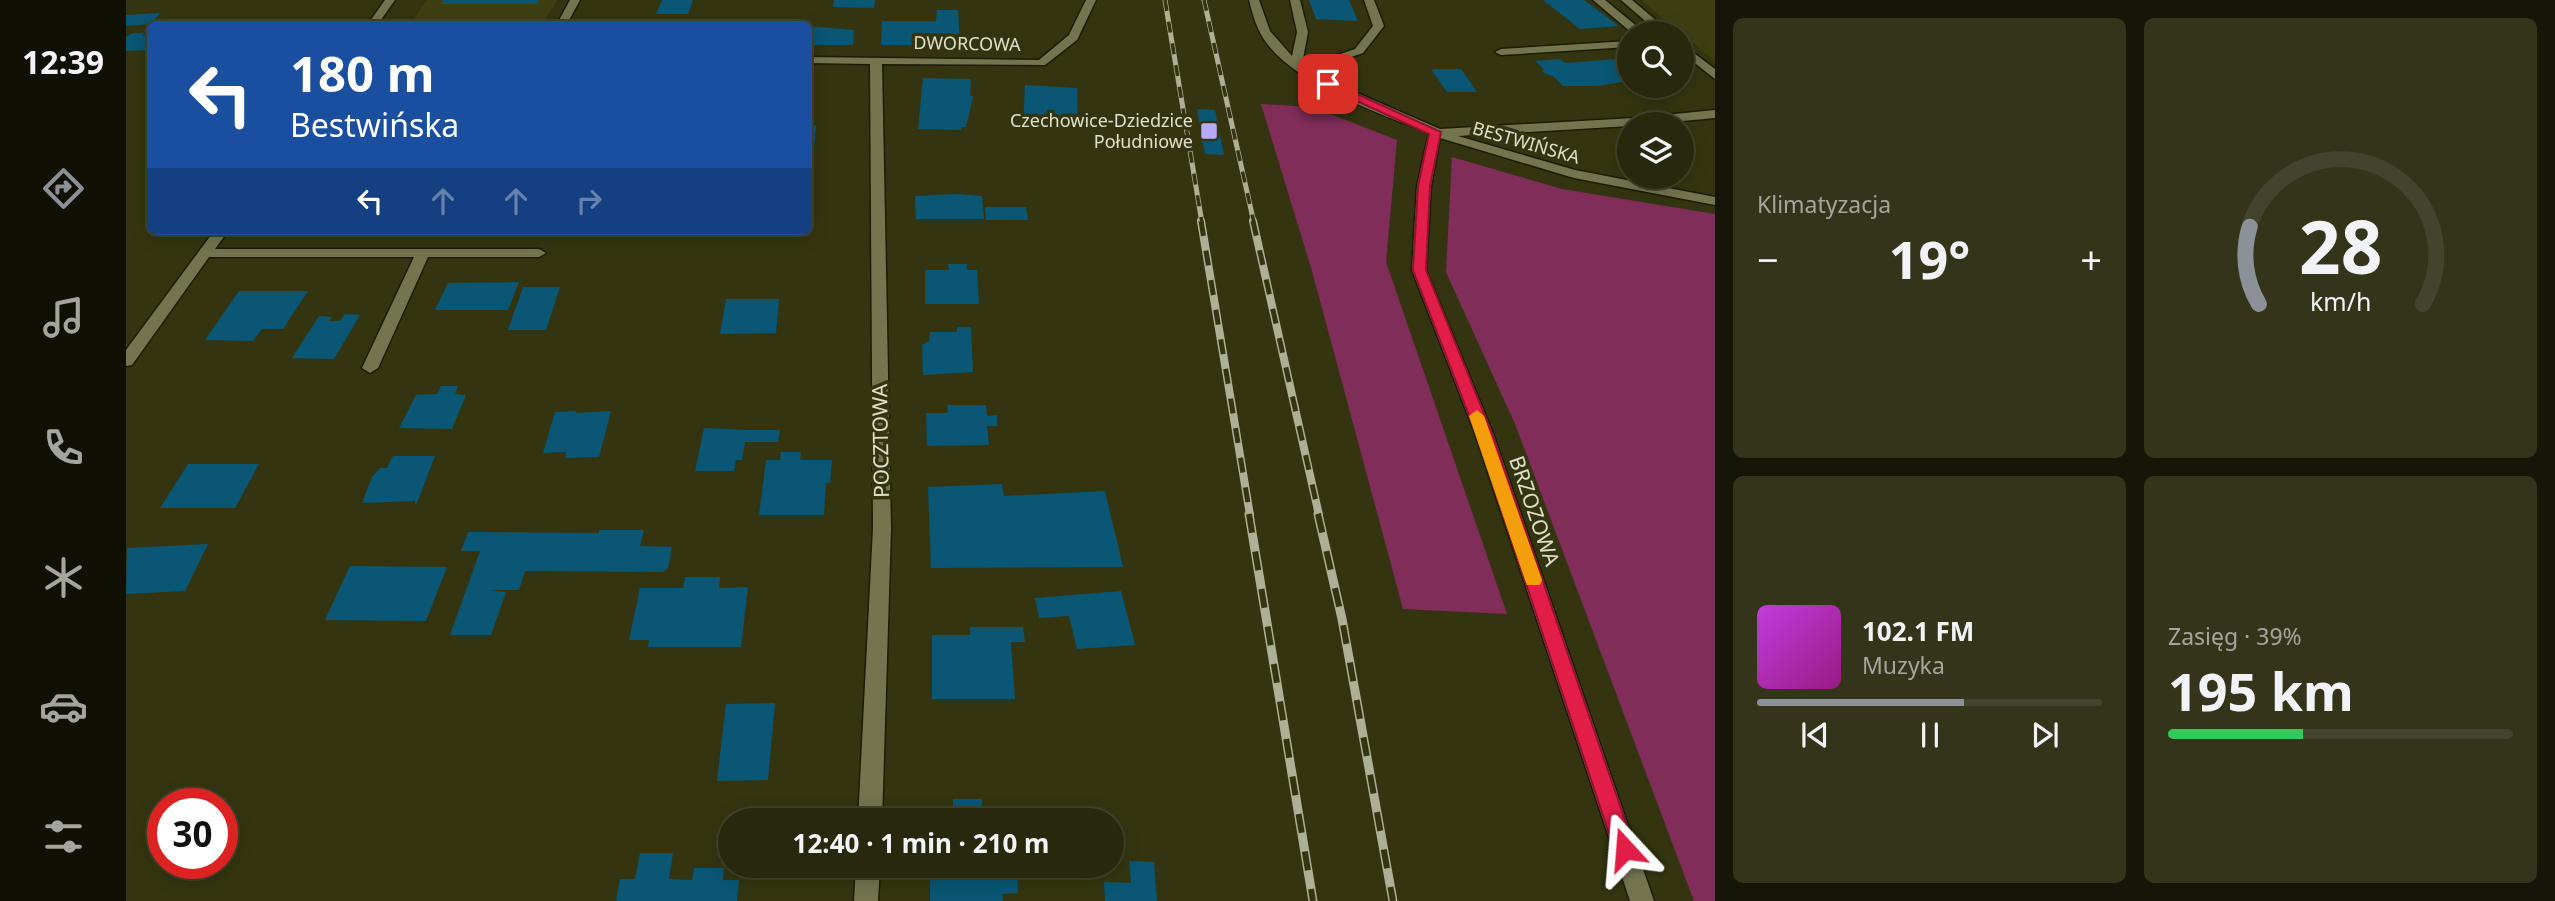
<!DOCTYPE html>
<html lang="pl">
<meta charset="utf-8">
<style>
:root{--surface:#27280c;--page:#33341a;--text:#f1f3f6;--muted:#a4a69d;--line:#43442d;--accent:#8c9099}
body{margin:0;font-family:"Noto Sans",sans-serif;background:var(--page);color:var(--text);height:100vh;display:flex;flex-direction:column;font-size:26px;white-space:nowrap}
*{box-sizing:border-box;margin:0}
p{font-size:23px;color:var(--muted)}
.icon{flex:none;width:38px;height:38px;fill:none;stroke:currentColor;stroke-width:2;stroke-linecap:round;stroke-linejoin:round}
.map{position:relative;flex:1;overflow:hidden}
.panel{display:flex;flex-direction:column;gap:18px;padding:18px;background:#151607;width:840px}
.panel>*{flex:none}
.hud{position:absolute;left:21px;top:21px;width:665px;height:214px;border-radius:10px;box-shadow:0 4px 18px #0003,0 0 0 2px var(--line);background:#1a4fa0;color:#fff;overflow:hidden}
.fabs{position:absolute;left:1491px;top:21px;display:grid;gap:14px}
.fabs a{display:grid;place-items:center;width:77px;height:77px;border-radius:50%;background:var(--surface);box-shadow:0 4px 18px #0003,0 0 0 2px var(--line);font-size:35px}
.speed{position:absolute;left:21px;top:788px;display:flex;gap:14px;font-size:35px;font-weight:700;text-align:center}
.speed>*{display:grid;place-content:center;width:91px;height:91px;border-radius:50%;background:var(--surface);box-shadow:0 4px 18px #0003,0 0 0 2px var(--line);line-height:1}
.speed .limit{border:10px solid #d22;background:#fff;color:#111}
.pin{position:absolute;display:grid;place-items:center;width:60px;height:60px;color:#fff;margin:-30px;border-radius:14px;box-shadow:0 4px 10px #0006}
.me{position:absolute;width:77px;margin:-38px;rotate:341deg;stroke-linejoin:round;filter:drop-shadow(0 0 5px #0008)}
.turn{display:flex;align-items:center;gap:24px;height:147px;padding:0 28px;font-size:32px}
.turn .icon{width:91px;height:91px;stroke-width:2.5}
.turn b{display:block;font-size:49px;line-height:60px}
.lanes{display:flex;align-items:center;height:66px;padding:0 28px;background:#0003;justify-content:center;gap:35px;direction:ltr}
.lanes .off{opacity:.35}
.big{font-size:52px;font-weight:700;line-height:1.1}
.panel .tile{flex:1;display:flex;flex-direction:column;justify-content:center;gap:10px;min-width:0;padding:0 24px;border-radius:10px;background:var(--page)}
.panel .dial{align-items:center;gap:0}
.dial svg{height:182px;overflow:visible;fill:none;stroke:var(--line);stroke-width:7;stroke-linecap:round;text-anchor:middle}
.dial text{fill:var(--text);stroke:none}
.song{display:flex;align-items:center;gap:21px}
.cover{width:84px;height:84px;border-radius:10px;background:linear-gradient(135deg,hsl(290 70% 55%),hsl(310 70% 35%))}
.played{height:7px;border-radius:4px;background:linear-gradient(90deg,var(--accent) 60%,var(--line) 60%)}
.keys{display:flex;justify-content:space-around;direction:ltr}
.heat{display:flex;justify-content:space-between;align-items:center;font-size:38px;direction:ltr}
.charge{height:10px;border-radius:5px;background:linear-gradient(90deg,#34c759 39%,var(--line) 0)}
.panel .tiles{flex:1;display:grid;gap:18px;grid-template-columns:repeat(2,1fr)}
.trip{position:absolute;left:592px;top:808px;width:406px;height:70px;border-radius:35px;background:var(--surface);box-shadow:0 4px 18px #0003,0 0 0 2px var(--line);font-weight:700;line-height:70px;text-align:center}
main{display:flex;flex:1;min-height:0}
.dock{display:flex;flex-direction:column;width:126px;justify-content:space-around;align-items:center;background:#101005;color:var(--muted)}
.dock .icon{width:49px;height:49px}
.dock .on{color:var(--accent)}
.dock b{font-size:32px;color:var(--text)}
.map>svg:first-child{display:block}
</style>
<main>
<nav class="dock">
<b>12:39</b>
<svg class="icon on" aria-label="directions" viewBox="0 0 24 24"><path d="M12 3l9 9-9 9-9-9zM9 14v-3h6M13 9l2 2-2 2"/></svg>
<svg class="icon" aria-label="music" viewBox="0 0 24 24"><path d="M9 18V5l10-2v13"/><circle cx="6" cy="18" r="3"/><circle cx="16" cy="16" r="3"/></svg>
<svg class="icon" aria-label="phone" viewBox="0 0 24 24"><path d="M5 4h4l2 5-3 2q2 4 5 5l2-3 5 2v4C11 20 4 13 5 4z"/></svg>
<svg class="icon" aria-label="climate" viewBox="0 0 24 24"><path d="M12 3v18M4 7l16 10M4 17L20 7"/></svg>
<svg class="icon" aria-label="car" viewBox="0 0 24 24"><path d="M5 17H2v-5l4-1 3-4h7l3 4 3 1v5h-3M9 17h6M6 11h13"/><circle cx="7" cy="17" r="2"/><circle cx="17" cy="17" r="2"/></svg>
<svg class="icon" aria-label="filters" viewBox="0 0 24 24"><path d="M4 7h16M4 17h16"/><circle cx="9" cy="7" r="2"/><circle cx="15" cy="17" r="2"/></svg>
</nav>
<div class="map">
<svg width="1589" height="901" viewBox="0 0 1589 901">
<rect width="100%" height="100%" fill="#343510"/>
<!-- built -->
<path fill="#3e3f11" d="M 301,0 L 431,0 L 416,24 L 284,24 Z
M 1515,0 L 1589,0 L 1589,61 L 1552,31 Z"/>
<!-- green -->
<path fill="#802d59" d="M 1135,104 L 1186,107 L 1271,140 L 1260,262 L 1381,614 L 1277,609 L 1186,271 Z
M 1326,157 L 1436,189 L 1589,214 L 1589,901 L 1568,901 L 1389,424 L 1320,272 Z"/>
<!-- building -->
<path fill="#095774" d="M 318,0 L 413,0 L 411,4 L 315,4 Z
M 536,0 L 567,0 L 562,14 L 530,14 Z
M 708,0 L 749,0 L 748,8 L 707,7 Z
M 1183,0 L 1223,0 L 1232,21 L 1190,19 Z
M 1417,0 L 1458,0 L 1493,26 L 1454,29 Z
M 811,10 L 832,10 L 834,45 L 755,45 L 756,21 L 810,21 Z
M 34,13 L 25,24 L 0,26 L 0,15 Z
M 682,26 L 728,30 L 727,45 L 682,45 Z
M 7,33 L 19,33 L 16,36 L 24,36 L 24,50 L 0,51 L 0,37 Z
M 1503,58 L 1503,81 L 1471,86 L 1437,86 L 1428,77 L 1416,72 L 1418,69 L 1409,61 L 1434,59 L 1440,63 Z
M 1305,69 L 1335,69 L 1351,92 L 1321,92 Z
M 797,78 L 845,79 L 844,95 L 847,97 L 840,127 L 835,127 L 835,130 L 792,129 Z
M 899,85 L 951,88 L 952,128 L 897,126 Z
M 1071,109 L 1089,110 L 1098,155 L 1079,154 Z
M 682,125 L 690,125 L 688,148 L 682,148 Z
M 831,194 L 856,196 L 858,219 L 790,219 L 789,196 Z
M 859,207 L 900,207 L 902,220 L 860,220 Z
M 822,264 L 841,264 L 841,270 L 851,270 L 853,304 L 799,304 L 799,270 L 823,270 Z
M 393,282 L 382,310 L 309,310 L 322,283 Z
M 397,287 L 434,287 L 420,330 L 382,330 Z
M 113,291 L 182,291 L 157,329 L 136,329 L 127,341 L 79,340 Z
M 600,299 L 653,299 L 650,333 L 594,334 Z
M 219,314 L 234,315 L 208,359 L 166,358 L 193,316 L 206,317 L 203,321 L 214,321 Z
M 831,327 L 845,327 L 847,372 L 797,375 L 796,345 L 803,341 L 804,332 L 831,332 Z
M 315,386 L 332,386 L 329,394 L 340,395 L 326,429 L 273,428 L 290,395 L 311,394 Z
M 821,405 L 860,405 L 861,416 L 871,415 L 871,426 L 861,426 L 863,445 L 801,446 L 800,413 L 822,413 Z
M 450,411 L 450,413 L 485,411 L 473,457 L 439,458 L 440,452 L 417,453 L 429,412 Z
M 578,428 L 621,430 L 654,430 L 652,442 L 619,442 L 616,460 L 610,460 L 608,471 L 569,471 Z
M 655,452 L 675,452 L 674,460 L 706,460 L 704,483 L 700,483 L 698,515 L 633,515 L 640,460 L 654,460 Z
M 267,456 L 309,456 L 291,503 L 289,504 L 289,501 L 236,503 L 246,477 L 254,468 L 261,468 Z
M 62,464 L 133,464 L 109,508 L 34,508 Z
M 876,484 L 878,496 L 979,491 L 997,567 L 805,568 L 802,487 Z
M 473,530 L 518,530 L 514,546 L 546,547 L 542,568 L 537,572 L 399,571 L 393,590 L 363,590 L 380,592 L 365,635 L 324,635 L 354,551 L 335,551 L 342,532 L 473,533 Z
M 82,544 L 59,591 L 0,594 L 1,548 Z
M 224,566 L 321,567 L 300,621 L 199,620 Z
M 559,577 L 594,577 L 593,588 L 622,587 L 615,647 L 522,647 L 523,640 L 503,640 L 514,588 L 557,588 Z
M 995,591 L 1009,645 L 951,649 L 943,616 L 913,618 L 909,598 Z
M 844,627 L 897,627 L 899,642 L 885,642 L 889,699 L 806,699 L 806,635 L 844,635 Z
M 649,703 L 642,780 L 591,781 L 600,704 Z
M 827,799 L 856,799 L 856,813 L 890,814 L 890,821 L 805,821 L 805,811 L 827,812 Z
M 514,853 L 547,853 L 543,879 L 566,880 L 568,868 L 598,868 L 597,880 L 613,880 L 611,901 L 490,901 L 494,879 L 509,879 Z
M 1003,861 L 1028,862 L 1031,901 L 979,901 L 978,882 L 1005,883 Z
M 804,866 L 891,866 L 892,893 L 876,894 L 877,901 L 804,901 Z"/>
<g fill="none" stroke-linecap="round" stroke-linejoin="round">
<defs>
<path id="minor" d="M 259,0 L 269,0 L 252,24 L 242,24 Z
M 444,0 L 454,0 L 441,24 L 431,24 Z
M 960,0 L 970,0 L 951,40 L 919,65 L 756,64 L 765,528 L 756,821 L 732,821 L 747,528 L 744,64 L 682,63 L 682,57 L 913,60 L 943,35 Z
M 1123,0 L 1133,0 L 1144,31 L 1166,56 L 1171,32 L 1164,0 L 1174,0 L 1182,32 L 1177,59 L 1206,57 L 1229,49 L 1247,26 L 1238,0 L 1248,0 L 1258,26 L 1237,53 L 1207,63 L 1180,66 L 1231,93 L 1314,129 L 1508,118 L 1589,110 L 1589,118 L 1503,126 L 1332,136 L 1449,170 L 1589,197 L 1589,205 L 1448,178 L 1314,138 L 1305,186 L 1300,270 L 1368,436 L 1528,901 L 1504,901 L 1350,436 L 1286,270 L 1291,186 L 1303,133 C 1253,113 1176,87 1142,45 C 1131,31 1127,16 1123,0 Z
M 1467,0 L 1479,0 L 1519,33 L 1506,33 Z
M 1495,0 L 1506,0 L 1545,33 L 1533,33 Z
M 1503,41 L 1503,47 L 1375,55 L 1369,52 L 1375,49 Z
M 1556,44 L 1589,69 L 1589,79 L 1556,53 Z
M 88,231 L 102,231 L 89,249 L 413,249 L 420,253 L 413,257 L 302,257 L 252,368 L 244,373 L 236,368 L 288,257 L 83,257 L 6,365 L 0,366 L 0,350 Z
M 730,866 L 754,866 L 752,901 L 728,901 Z"/>
</defs>
<!-- minor casing -->
<use href="#minor" stroke="#1c1c02" stroke-width="3"/>
<!-- minor -->
<use href="#minor" fill="#74754f" fill-rule="evenodd"/>
<defs>
<path id="rail-far2" d="M 1039,0 L 1076,223
M 1078,0 L 1128,223"/>
<path id="rail-far1" d="M 1075,221 L 1124,515
M 1127,221 L 1193,515"/>
<path id="rail" d="M 1123,514 L 1187,901
M 1192,514 L 1216,619 L 1267,901"/>
</defs>
<!-- rail-far2 casing -->
<use href="#rail-far2" stroke="#aeb096" stroke-width="5"/>
<!-- rail-far1 casing -->
<use href="#rail-far1" stroke="#aeb096" stroke-width="8"/>
<!-- rail casing -->
<use href="#rail" stroke="#aeb096" stroke-width="9"/>
<!-- rail-far2 -->
<use href="#rail-far2" stroke="#343510" stroke-width="3.5" stroke-dasharray="11" stroke-linecap="butt"/>
<!-- rail-far1 -->
<use href="#rail-far1" stroke="#343510" stroke-width="5" stroke-dasharray="15" stroke-linecap="butt"/>
<!-- rail -->
<use href="#rail" stroke="#343510" stroke-width="6" stroke-dasharray="19" stroke-linecap="butt"/>
</g>
<!-- route -->
<path fill="#e11d48" stroke="#92132f" stroke-width="2" d="M 1202,81 L 1315,132 L 1304,186 L 1300,270 L 1367,436 L 1509,849 L 1506,857 L 1499,860 L 1491,857 L 1488,849 L 1351,436 L 1287,270 L 1292,186 L 1303,134 L 1198,86 L 1197,84 Z"/>
<!-- slow -->
<path fill="#f59e0b" d="M 1351,410 L 1358,416 L 1416,580 L 1414,585 L 1401,585 L 1399,580 L 1343,416 Z"/>
<!-- markers -->
<rect fill="#b7abf8" stroke="#343510" stroke-width="2.5" x="1074" y="122" width="18" height="18" rx="3.5"/>
<g text-anchor="middle" stroke-width="7" stroke-linejoin="round" paint-order="stroke">
<!-- far-street labels -->
<g font-size="18" fill="#dee0cb" stroke="#343510">
<text transform="translate(841 44) rotate(1)" y="6">DWORCOWA</text>
<text transform="translate(1400 143) rotate(16)" y="6">BESTWIŃSKA</text>
</g>
<!-- far-poi labels -->
<g font-size="18" fill="#dee0cb" stroke="#343510" text-anchor="end">
<text x="1067" y="127">Czechowice-Dziedzice<tspan x="1067" dy="21">Południowe</tspan></text>
</g>
<!-- street labels -->
<g font-size="21" fill="#dee0cb" stroke="#343510">
<text transform="translate(755 441) rotate(-91)" y="7">POCZTOWA</text>
<text transform="translate(1408 511) rotate(71)" y="7">BRZOZOWA</text>
</g>
</g>
</svg>
<div class="fabs">
<a><svg class="icon" aria-label="search" viewBox="0 0 24 24"><circle cx="10" cy="10" r="6"/><path d="M15 15l6 6"/></svg></a>
<a><svg class="icon" aria-label="layers" viewBox="0 0 24 24"><path d="M12 4l9 5-9 5-9-5zM3 14l9 5 9-5"/></svg></a>
</div>
<div class="speed"><div class="limit">30</div></div>
<div class="pin" style="left:1202px;top:84px;background:#d93025"><svg class="icon" aria-label="arrive" viewBox="0 0 24 24"><path d="M6 21V4h12l-3 4 3 4H6"/></svg></div>
<svg class="me" style="left:1499px;top:849px" viewBox="-20 -20 40 40"><path d="M0-17L14 15 0 8-14 15z" fill="#e11d48" stroke="#fff" stroke-width="4"/></svg>
<div class="trip">12:40 · 1 min · 210 m</div>
<div class="hud">
<div class="turn"><svg class="icon" aria-label="left" viewBox="0 0 24 24"><path d="M17 20v-9H6M10 6l-5 5 5 5"/></svg><div><b>180 m</b>Bestwińska</div></div>
<div class="lanes"><svg class="icon" aria-label="left" viewBox="0 0 24 24"><path d="M17 20v-9H6M10 6l-5 5 5 5"/></svg><svg class="icon off" aria-label="ahead" viewBox="0 0 24 24"><path d="M12 20V5M6 11l6-6 6 6"/></svg><svg class="icon off" aria-label="ahead" viewBox="0 0 24 24"><path d="M12 20V5M6 11l6-6 6 6"/></svg><svg class="icon off" aria-label="right" viewBox="0 0 24 24"><path d="M7 20v-9h11M14 6l5 5-5 5"/></svg></div>
</div>
</div>
<section class="panel">
<div class="tiles">
<div class="tile"><p>Klimatyzacja</p>
<div class="heat"><a>−</a><b class="big">19°</b><a>+</a></div>
</div>
<div class="tile dial"><svg viewBox="0 0 100 80">
<path d="M14 69A42 42 0 1 1 86 69"/>
<path d="M14 69A42 42 0 0 1 10 35" stroke="#8c9099"/>
<text x="50" y="56" font-size="32" font-weight="700">28</text>
<text x="50" y="72" font-size="11">km/h</text>
</svg></div>
<div class="tile">
<div class="song"><i class="cover"></i><div><b>102.1 FM</b><p>Muzyka</p></div></div>
<div class="played"></div>
<div class="keys"><svg class="icon" aria-label="previous" viewBox="0 0 24 24"><path d="M18 5L8 12l10 7zM5 5v14"/></svg><svg class="icon" aria-label="pause" viewBox="0 0 24 24"><path d="M8 5v14M16 5v14"/></svg><svg class="icon" aria-label="next" viewBox="0 0 24 24"><path d="M6 5l10 7-10 7zM19 5v14"/></svg></div>
</div>
<div class="tile"><p>Zasięg · 39%</p><b class="big">195 km</b><div class="charge"></div></div>
</div>
</section>
</main>
